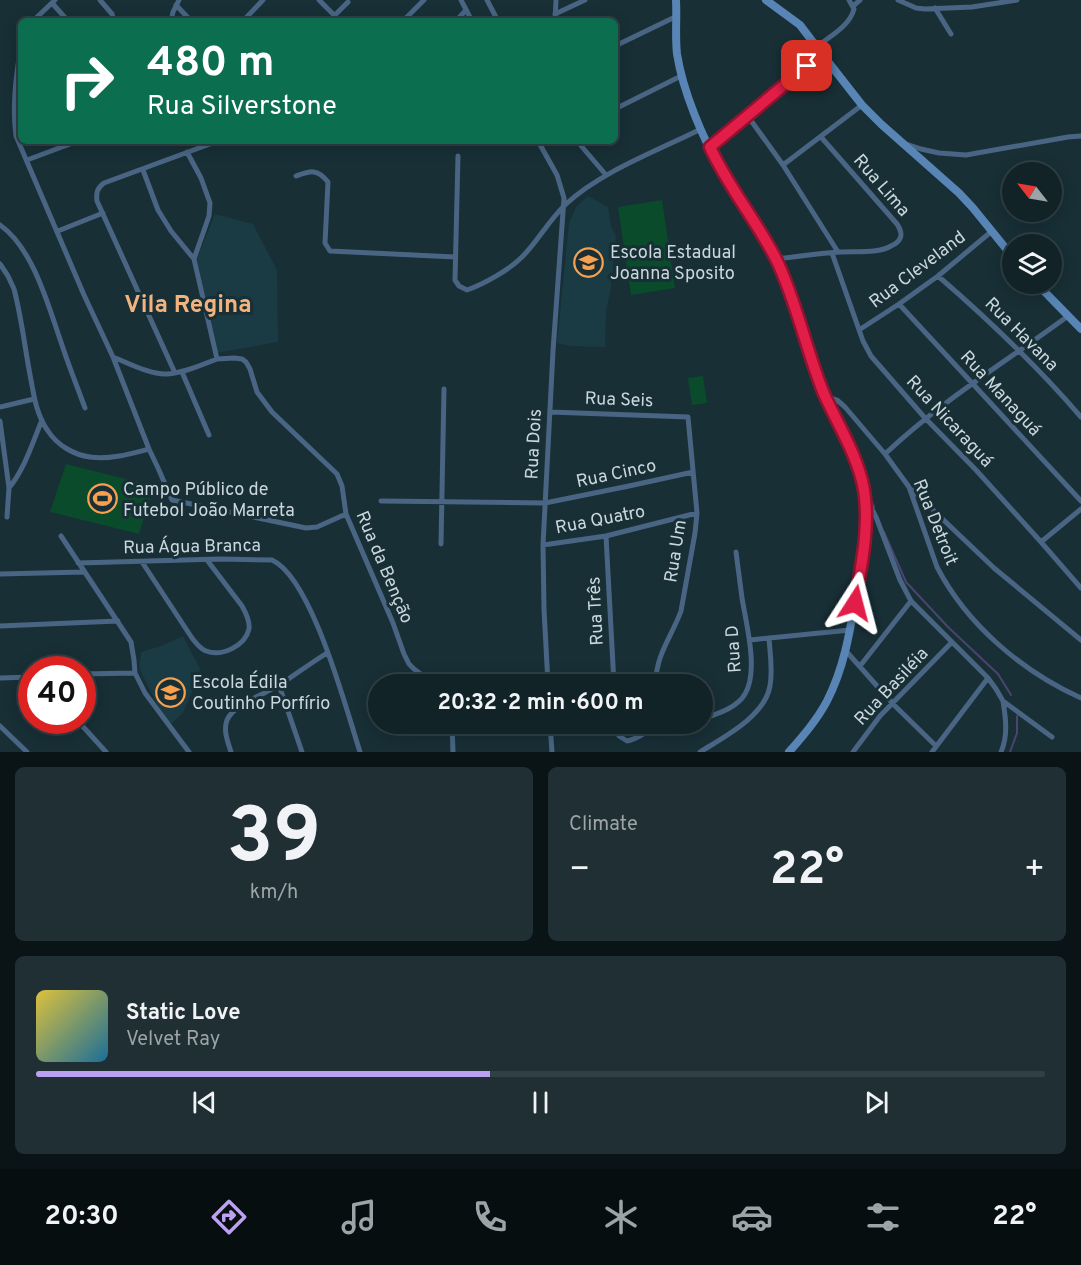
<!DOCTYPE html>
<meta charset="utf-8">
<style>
:root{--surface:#122328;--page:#1f2f34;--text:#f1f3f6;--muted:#9ca4a8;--line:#314045;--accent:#bca0f2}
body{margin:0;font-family:Overpass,sans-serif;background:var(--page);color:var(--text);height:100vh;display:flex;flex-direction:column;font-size:22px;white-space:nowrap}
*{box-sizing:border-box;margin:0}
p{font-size:20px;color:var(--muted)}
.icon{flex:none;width:33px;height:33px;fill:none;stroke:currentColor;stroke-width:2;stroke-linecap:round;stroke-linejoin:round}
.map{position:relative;height:752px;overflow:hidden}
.side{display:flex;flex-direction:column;gap:15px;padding:15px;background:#0a1316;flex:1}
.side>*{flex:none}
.hud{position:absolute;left:18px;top:18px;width:600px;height:126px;border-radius:9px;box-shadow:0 3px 15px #0003,0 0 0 2px var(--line);background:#0b6e4f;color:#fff;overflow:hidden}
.needle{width:39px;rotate:301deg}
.tools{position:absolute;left:1002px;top:162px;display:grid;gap:12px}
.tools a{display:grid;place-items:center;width:60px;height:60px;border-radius:50%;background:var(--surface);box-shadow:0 3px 15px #0003,0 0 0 2px var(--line);font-size:30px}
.speed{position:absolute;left:18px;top:656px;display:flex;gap:12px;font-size:30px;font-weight:700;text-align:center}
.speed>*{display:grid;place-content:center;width:78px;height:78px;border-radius:50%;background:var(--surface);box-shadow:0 3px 15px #0003,0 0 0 2px var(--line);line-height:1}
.speed .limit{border:9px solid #d22;background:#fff;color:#111}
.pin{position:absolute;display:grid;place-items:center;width:51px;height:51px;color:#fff;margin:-26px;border-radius:12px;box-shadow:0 3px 9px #0006}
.me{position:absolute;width:66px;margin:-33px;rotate:9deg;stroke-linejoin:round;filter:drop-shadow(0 0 4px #0008)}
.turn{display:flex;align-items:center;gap:21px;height:126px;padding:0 30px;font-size:27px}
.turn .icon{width:78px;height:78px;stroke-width:2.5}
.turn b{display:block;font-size:42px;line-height:51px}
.big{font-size:45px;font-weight:700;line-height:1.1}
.side .tile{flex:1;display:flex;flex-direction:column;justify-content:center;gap:9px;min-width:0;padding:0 21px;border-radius:9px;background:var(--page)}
.side .dial{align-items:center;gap:0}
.dial b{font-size:78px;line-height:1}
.song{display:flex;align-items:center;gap:18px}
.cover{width:72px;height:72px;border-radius:9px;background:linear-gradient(135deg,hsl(50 70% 55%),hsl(200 70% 35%))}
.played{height:6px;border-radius:3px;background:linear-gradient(90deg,var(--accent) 45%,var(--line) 45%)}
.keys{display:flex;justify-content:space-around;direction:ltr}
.heat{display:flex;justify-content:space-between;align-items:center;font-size:33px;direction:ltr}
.side .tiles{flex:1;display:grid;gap:15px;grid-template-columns:1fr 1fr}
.tile:last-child{grid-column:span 2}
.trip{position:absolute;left:368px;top:674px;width:345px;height:60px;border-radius:30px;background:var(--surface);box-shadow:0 3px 15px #0003,0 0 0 2px var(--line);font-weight:700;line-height:60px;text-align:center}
.tab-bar{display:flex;height:96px;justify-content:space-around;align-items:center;background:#070e10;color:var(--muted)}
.tab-bar .icon{width:42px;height:42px}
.tab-bar .selected{color:var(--accent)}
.tab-bar b{font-size:27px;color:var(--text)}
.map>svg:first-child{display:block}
</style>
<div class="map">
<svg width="1081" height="752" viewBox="0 0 1081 752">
<rect width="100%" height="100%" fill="#182f36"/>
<!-- built -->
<path fill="#1a3a44" d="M 588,196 L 608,207 L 611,227 L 616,235 L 611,288 L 606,311 L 605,347 L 570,346 L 557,343 L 569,223 L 576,207 Z
M 215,214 L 253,224 L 277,270 L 278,342 L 216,353 L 197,259 Z
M 183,636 L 200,669 L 198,678 L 183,713 L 171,724 L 158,706 L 139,668 L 141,652 L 161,646 Z"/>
<!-- green -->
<path fill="#094b2b" d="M 662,200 L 675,288 L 631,295 L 618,207 Z
M 703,376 L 707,403 L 692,405 L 688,378 Z
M 66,464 L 154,486 L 139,534 L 50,512 Z"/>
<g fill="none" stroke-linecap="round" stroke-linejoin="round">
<!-- stream -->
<path stroke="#4a4470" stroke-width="2" d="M 868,493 L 874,507
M 884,532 L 906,582 L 948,627 L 998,674 L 1011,695
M 1010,752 L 1017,733 L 1017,716"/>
<!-- street -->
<path stroke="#496583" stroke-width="5" d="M 100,0 L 112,14 L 114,21
M 319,0 L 335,16
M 461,0 L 472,21
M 487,0 L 498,21
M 898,0 L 916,8 L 925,9 L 972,7 L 1017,0
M 52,3 L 68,21
M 176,5 L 191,21
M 853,6 L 860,0
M 935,8 L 951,34
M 555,14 L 585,0
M 33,21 L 55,0
M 171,21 L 173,12 L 179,0
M 243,21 L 263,0
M 329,21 L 348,2
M 403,21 L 424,0
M 456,21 L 466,10
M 555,21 L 556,0
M 21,46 C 16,76 12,106 16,136 L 84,295 L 113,357 L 149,449 L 158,468 L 172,500 L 306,528 L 317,527 L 346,514
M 615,46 L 675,17
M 816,47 C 829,37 850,26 854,9 L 849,0
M 615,109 L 681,76
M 747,115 L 783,165 L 838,252
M 538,141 L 557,175 L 564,198 L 553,351 L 543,545 L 544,609 L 548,684
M 577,141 L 606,175
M 906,144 L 921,149 L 939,153 L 966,155 L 1068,137 L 1081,136
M 710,147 L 747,115 L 822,54
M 458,156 L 455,280 L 459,286 L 467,290 C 484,284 509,270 522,257 C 538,241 549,220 566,204 C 602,171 657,151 701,129
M 27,160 L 78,141
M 783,165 L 862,105
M 143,170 L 158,210 L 171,231 L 194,259
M 296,176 C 310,171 317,168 328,182 L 325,243 L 330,251 L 455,257
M 0,225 C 33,248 48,305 61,342 C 68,364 77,386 85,408
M 58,231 L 103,213
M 832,253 L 863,341 L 871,356 L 925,418 L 976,470 L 1041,542 L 1081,588
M 776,259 C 797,257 819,253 841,252 C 857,251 877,254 891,246 C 903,241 903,233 897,224 L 821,137
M 0,264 L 8,276 L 14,289 C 22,319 25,350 31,380 C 34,397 37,416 48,431 C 57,445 74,455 90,457 C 109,460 130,454 149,449
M 938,276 C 989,320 1037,366 1081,417
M 899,304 L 1081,501
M 859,330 L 899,304 L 938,276 L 992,231
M 113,357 C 128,363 151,375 167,374 C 184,373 201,365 217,359 L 194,259 L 209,216 L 210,203 L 201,178 L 187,152
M 217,359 L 234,358 L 242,359 L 246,362 L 250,369 L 257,392 L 272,412 L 337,474 L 342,486 L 346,514 L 393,623 L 404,654 L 409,664 L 414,669 L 422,675 L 443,684
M 182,372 L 209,435
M 175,373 L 97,201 C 96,193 97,188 104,183 L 218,141
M 825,396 L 837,400 L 845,407 L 885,454 L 909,487 L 937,567 C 967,625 1023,672 1081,698
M 0,407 L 34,399
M 550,412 L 688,417 L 697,513 L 695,533 L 681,611 C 672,636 655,656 656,684
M 0,421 L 9,488 L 7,517
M 885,454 C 941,401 1007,361 1068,316
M 9,488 C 25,468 32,444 42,420
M 912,490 L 994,568 L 1081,640
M 867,499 L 876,517 L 900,580 L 911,601 L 988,678 L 996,689 L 1003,701 L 1052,737
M 381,501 L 545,503 L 629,486 L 693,472
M 61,536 L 131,642 L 134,660 L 135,673 L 145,693 L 189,752
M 606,536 L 614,684
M 1041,542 L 1081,509
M 441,544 L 444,389
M 543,545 L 606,536 L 697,513
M 142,562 L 192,638 C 196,643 200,649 206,651 C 222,657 245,646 249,629 C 250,621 246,613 242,606 L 207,560
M 78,563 L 220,559 L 272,560 C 312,578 346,709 360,752
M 0,574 L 84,572
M 0,626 L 118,621
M 750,640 L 850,630
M 846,651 L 893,704 L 936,746
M 860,666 L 911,601
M 82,674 L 135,673
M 0,678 L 32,677
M 279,685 L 302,752
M 702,719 C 717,714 737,708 745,694 C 759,671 746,623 742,598 C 740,583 738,567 736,552
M 77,720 L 106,752
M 452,723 L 453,752
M 550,723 L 552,752
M 616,723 L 619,736 L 627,741 C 640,739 648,729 660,725 C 667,723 675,724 681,723
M 0,726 L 27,752
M 231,752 C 228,742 223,731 227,720 C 235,703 266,694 281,684 C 296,674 311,663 327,653
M 700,752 C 724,737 765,716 770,686 C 773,670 770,654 769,638
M 853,752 L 880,716 L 952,642
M 932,752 L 988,678
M 1001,752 C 1008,736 1006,719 1003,701"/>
<!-- secondary -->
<path stroke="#5885b5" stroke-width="8" d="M 676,0 C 677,18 675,36 677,54 C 683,92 703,139 722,172 C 740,202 762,230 777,261 C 794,297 804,338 817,376 C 831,414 857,449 864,489 C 870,520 863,553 858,584 C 851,624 846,664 827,701 C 817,720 803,736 789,752
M 766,0 L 800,25 L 822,54 L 862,105 L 881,124 L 959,193 L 973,208 L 1012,256
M 1037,284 L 1081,329"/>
</g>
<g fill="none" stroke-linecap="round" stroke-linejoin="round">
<defs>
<path id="route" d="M 807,66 L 710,147 C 728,187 757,221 777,261 C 797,303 806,350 824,394 C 838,425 858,456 864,490 C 870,527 861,567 855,603"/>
</defs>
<!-- route casing -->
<use href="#route" stroke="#92132f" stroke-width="15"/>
<!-- route -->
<use href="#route" stroke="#e11d48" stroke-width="10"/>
</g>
<!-- icons -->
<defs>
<symbol id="school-ring" viewBox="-11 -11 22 22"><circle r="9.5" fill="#182f36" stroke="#f9a04d" stroke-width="1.5"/><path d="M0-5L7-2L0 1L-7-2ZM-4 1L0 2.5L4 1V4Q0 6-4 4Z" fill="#f9a04d"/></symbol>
<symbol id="stadium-ring" viewBox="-11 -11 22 22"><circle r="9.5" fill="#182f36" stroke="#f9a04d" stroke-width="1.5"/><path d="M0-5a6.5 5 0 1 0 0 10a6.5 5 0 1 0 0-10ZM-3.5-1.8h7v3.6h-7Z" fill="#f9a04d"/></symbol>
</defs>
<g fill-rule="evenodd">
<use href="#school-ring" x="572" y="246" width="33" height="33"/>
<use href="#stadium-ring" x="86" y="482" width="33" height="33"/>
<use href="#school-ring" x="154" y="676" width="33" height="33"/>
</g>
<g text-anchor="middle" stroke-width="6" stroke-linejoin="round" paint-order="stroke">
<!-- street labels -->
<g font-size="18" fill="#cad7dc" stroke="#182f36">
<text transform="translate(882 185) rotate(49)" y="6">Rua Lima</text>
<text transform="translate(917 269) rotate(-37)" y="6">Rua Cleveland</text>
<text transform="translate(1022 334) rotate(45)" y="6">Rua Havana</text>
<text transform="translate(1001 393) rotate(47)" y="6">Rua Managuá</text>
<text transform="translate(619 399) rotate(2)" y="6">Rua Seis</text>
<text transform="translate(950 421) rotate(47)" y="6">Rua Nicaraguá</text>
<text transform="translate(533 444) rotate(-87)" y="6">Rua Dois</text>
<text transform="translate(616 473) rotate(-12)" y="6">Rua Cinco</text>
<text transform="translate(600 519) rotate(-11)" y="6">Rua Quatro</text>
<text transform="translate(936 522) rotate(68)" y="6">Rua Detroit</text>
<text transform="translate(192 546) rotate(-1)" y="6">Rua Água Branca</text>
<text transform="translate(675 551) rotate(-81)" y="6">Rua Um</text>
<text transform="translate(385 567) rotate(67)" y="6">Rua da Benção</text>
<text transform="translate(595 611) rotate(-93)" y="6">Rua Três</text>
<text transform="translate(733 649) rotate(-94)" y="6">Rua D</text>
<text transform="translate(891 686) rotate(-47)" y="6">Rua Basiléia</text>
</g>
<!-- poi labels -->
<g font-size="18" fill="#cad7dc" stroke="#182f36" text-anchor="start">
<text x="610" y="258">Escola Estadual<tspan x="610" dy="21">Joanna Sposito</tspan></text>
<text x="123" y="495">Campo Público de<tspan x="123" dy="21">Futebol João Marreta</tspan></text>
<text x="192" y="688">Escola Édila<tspan x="192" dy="21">Coutinho Porfírio</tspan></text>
</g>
<!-- district labels -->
<g font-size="24" font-weight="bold" fill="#f2b37f" stroke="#182f36">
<text x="188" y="312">Vila Regina</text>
</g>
</g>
</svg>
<div class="tools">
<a><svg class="needle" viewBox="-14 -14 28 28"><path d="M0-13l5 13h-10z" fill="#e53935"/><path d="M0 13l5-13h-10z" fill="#9ca4a8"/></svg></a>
<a><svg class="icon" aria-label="layers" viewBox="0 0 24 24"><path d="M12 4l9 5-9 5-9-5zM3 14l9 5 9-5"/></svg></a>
</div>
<div class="speed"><div class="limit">40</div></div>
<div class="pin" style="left:807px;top:66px;background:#d93025"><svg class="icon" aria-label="arrive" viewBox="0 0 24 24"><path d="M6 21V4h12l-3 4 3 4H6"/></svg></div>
<svg class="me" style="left:855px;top:603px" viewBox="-20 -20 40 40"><path d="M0-17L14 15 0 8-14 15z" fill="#e11d48" stroke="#fff" stroke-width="4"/></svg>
<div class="trip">20:32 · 2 min · 600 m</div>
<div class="hud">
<div class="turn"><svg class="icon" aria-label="right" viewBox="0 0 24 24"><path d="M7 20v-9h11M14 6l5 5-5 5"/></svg><div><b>480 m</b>Rua Silverstone</div></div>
</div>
</div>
<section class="side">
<div class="tiles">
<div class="tile dial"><b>39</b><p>km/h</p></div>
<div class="tile"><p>Climate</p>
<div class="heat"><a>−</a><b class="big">22°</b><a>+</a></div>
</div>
<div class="tile">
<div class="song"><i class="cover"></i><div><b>Static Love</b><p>Velvet Ray</p></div></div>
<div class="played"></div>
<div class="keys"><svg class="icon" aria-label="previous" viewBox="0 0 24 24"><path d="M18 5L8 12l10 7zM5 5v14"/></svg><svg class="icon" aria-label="pause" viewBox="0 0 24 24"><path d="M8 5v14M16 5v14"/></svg><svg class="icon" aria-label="next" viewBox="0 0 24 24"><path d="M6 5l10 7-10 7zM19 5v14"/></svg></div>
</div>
</div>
</section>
<nav class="tab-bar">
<b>20:30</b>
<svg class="icon selected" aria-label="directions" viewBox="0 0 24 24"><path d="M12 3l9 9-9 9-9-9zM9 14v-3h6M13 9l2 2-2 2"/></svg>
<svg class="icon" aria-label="music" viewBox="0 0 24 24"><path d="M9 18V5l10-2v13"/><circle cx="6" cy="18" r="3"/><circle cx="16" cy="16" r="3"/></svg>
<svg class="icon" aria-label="phone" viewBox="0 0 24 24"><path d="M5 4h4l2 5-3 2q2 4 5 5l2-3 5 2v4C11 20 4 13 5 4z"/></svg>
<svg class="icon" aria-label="climate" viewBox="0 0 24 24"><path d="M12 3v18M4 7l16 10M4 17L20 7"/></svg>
<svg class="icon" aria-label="car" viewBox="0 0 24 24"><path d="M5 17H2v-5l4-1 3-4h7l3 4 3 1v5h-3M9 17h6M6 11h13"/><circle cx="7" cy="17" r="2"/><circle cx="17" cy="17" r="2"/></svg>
<svg class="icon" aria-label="filters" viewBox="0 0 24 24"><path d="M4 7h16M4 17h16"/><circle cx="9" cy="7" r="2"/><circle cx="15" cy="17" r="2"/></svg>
<b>22°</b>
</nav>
